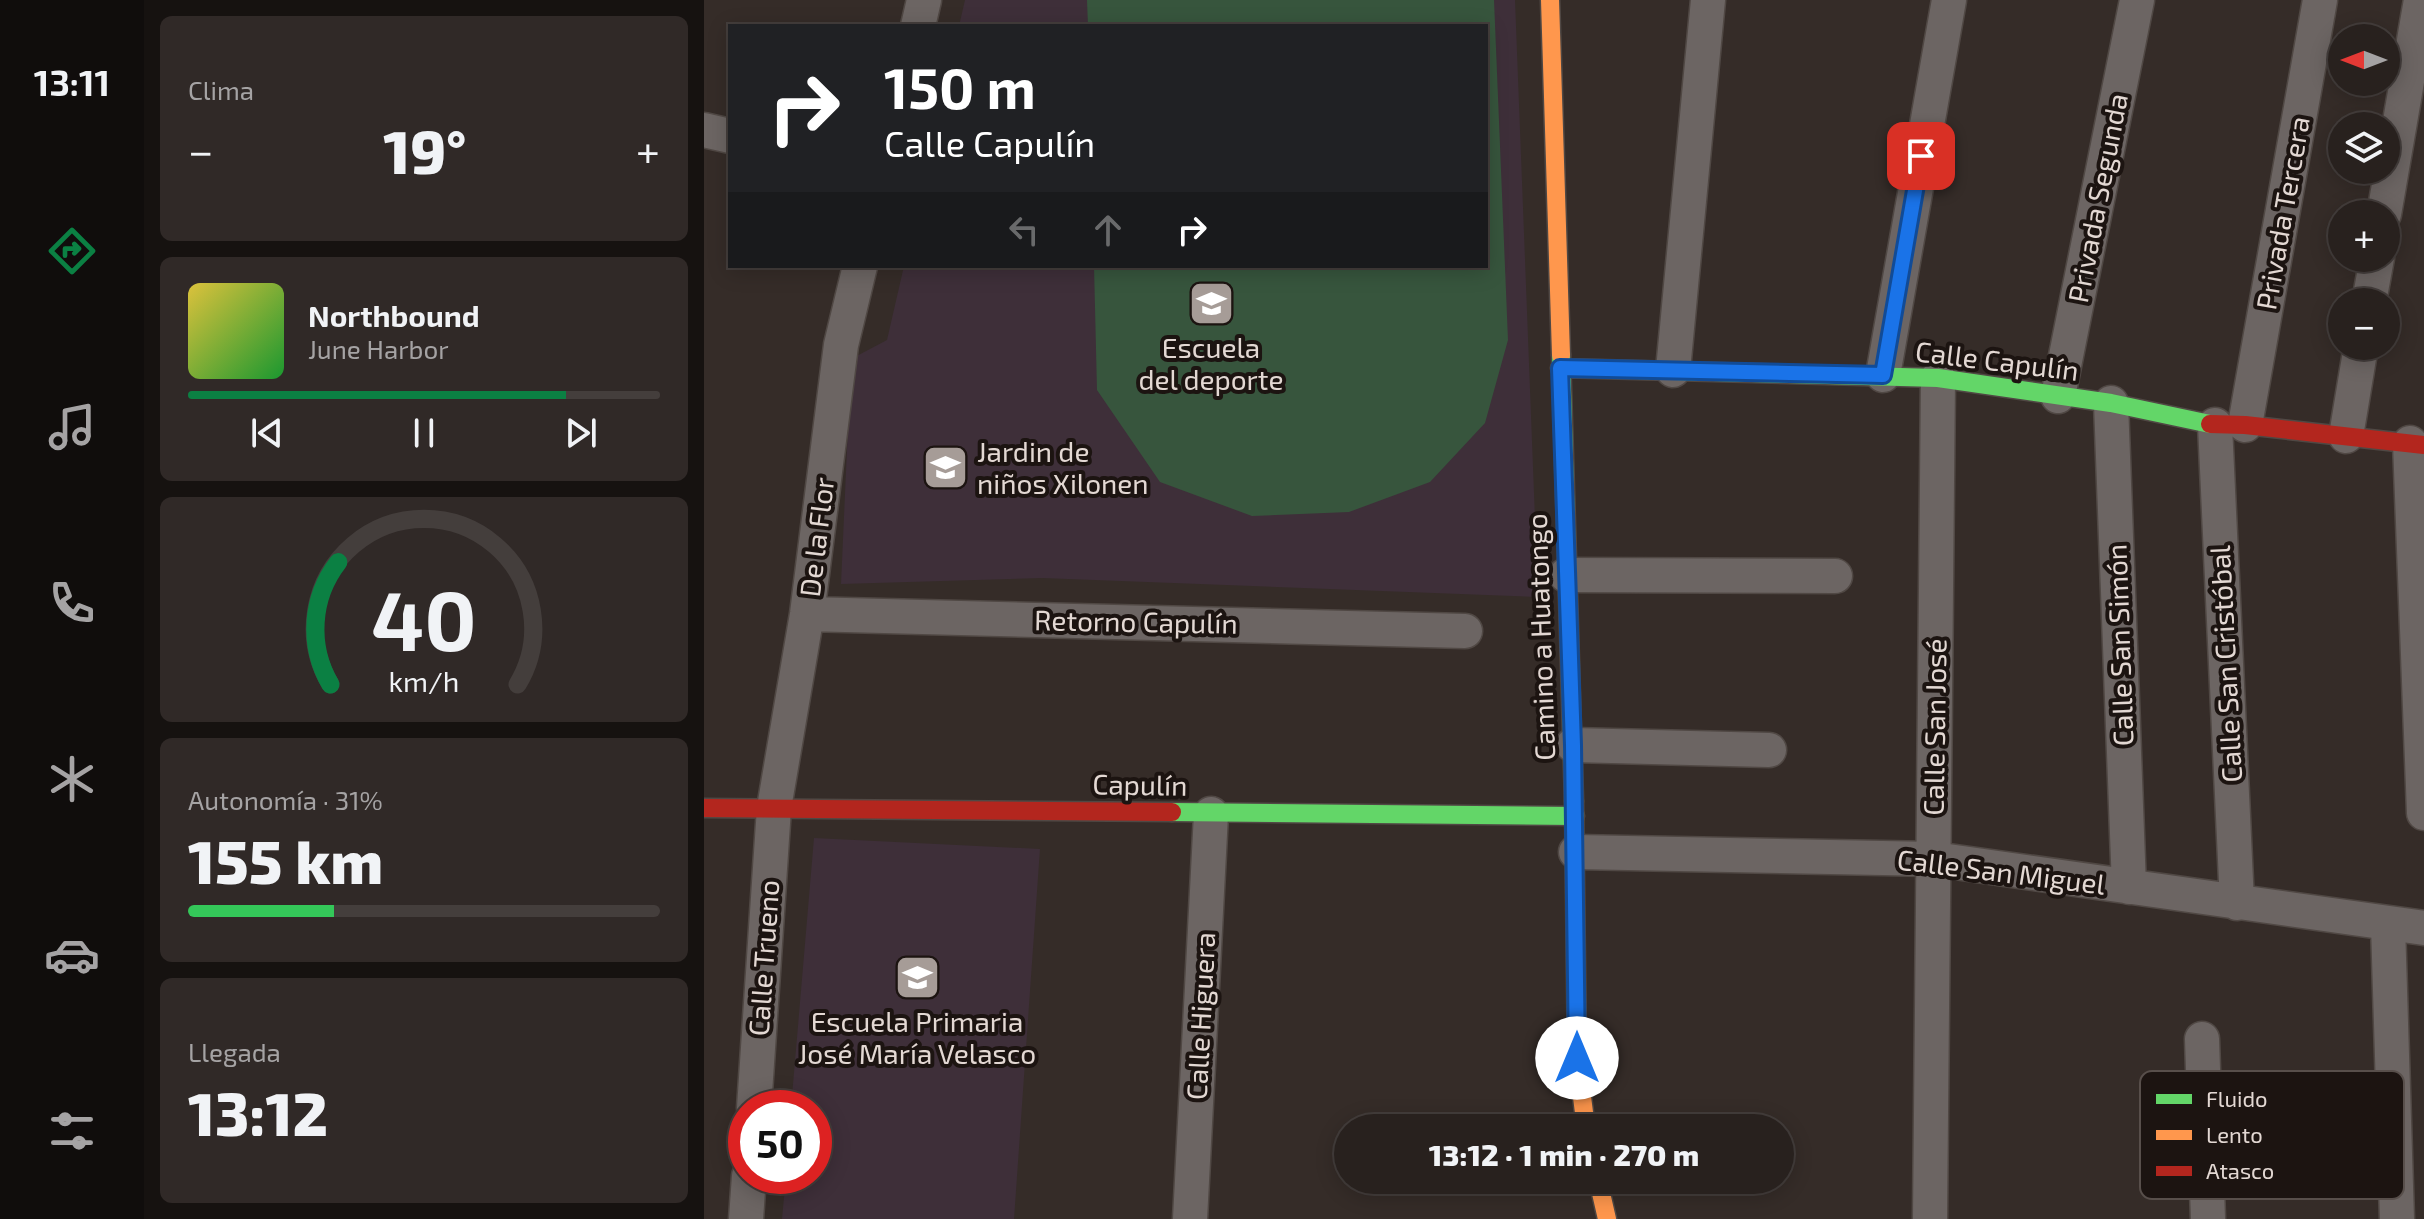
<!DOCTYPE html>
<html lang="es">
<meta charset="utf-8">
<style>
:root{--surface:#28211e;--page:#302927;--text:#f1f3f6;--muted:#a5a3a4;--line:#443e3c;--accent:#0b8043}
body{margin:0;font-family:"Exo 2",sans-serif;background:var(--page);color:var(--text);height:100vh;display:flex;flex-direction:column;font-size:30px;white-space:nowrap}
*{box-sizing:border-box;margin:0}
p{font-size:26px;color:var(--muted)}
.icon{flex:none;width:44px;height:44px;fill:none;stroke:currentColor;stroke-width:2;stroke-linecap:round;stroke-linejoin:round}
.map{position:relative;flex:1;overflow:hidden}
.sheet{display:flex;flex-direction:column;gap:16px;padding:16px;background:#161210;width:560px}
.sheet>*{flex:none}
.guide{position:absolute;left:24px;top:24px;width:760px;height:244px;border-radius:0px;box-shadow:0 4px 20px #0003,0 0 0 2px var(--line);background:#202124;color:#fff;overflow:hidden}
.needle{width:52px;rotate:270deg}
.tools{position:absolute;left:1624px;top:24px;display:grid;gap:16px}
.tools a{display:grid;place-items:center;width:72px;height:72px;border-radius:50%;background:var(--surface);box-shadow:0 4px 20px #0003,0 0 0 2px var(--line);font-size:40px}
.speed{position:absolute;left:24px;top:1090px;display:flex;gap:16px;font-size:40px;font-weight:700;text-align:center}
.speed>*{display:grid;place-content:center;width:104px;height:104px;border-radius:50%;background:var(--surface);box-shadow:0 4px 20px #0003,0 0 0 2px var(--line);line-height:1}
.speed .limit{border:12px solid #d22;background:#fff;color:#111}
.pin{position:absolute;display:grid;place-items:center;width:68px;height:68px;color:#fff;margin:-34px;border-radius:16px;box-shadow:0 4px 12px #0006}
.me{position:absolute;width:88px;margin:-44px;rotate:0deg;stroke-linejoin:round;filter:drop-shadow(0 0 6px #0008)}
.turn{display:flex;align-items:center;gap:28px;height:168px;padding:0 24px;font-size:36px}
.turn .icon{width:104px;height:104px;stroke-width:2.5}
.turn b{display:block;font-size:56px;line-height:68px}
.lanes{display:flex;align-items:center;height:76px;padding:0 24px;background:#0003;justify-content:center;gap:40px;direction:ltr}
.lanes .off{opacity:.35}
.big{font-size:60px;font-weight:800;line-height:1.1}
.sheet .tile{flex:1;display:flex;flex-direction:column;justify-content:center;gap:12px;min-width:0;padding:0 28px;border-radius:12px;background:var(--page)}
.sheet .dial{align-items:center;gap:0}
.dial svg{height:208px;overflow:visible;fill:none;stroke:var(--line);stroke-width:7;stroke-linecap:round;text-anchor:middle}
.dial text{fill:var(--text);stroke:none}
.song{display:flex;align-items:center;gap:24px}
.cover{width:96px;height:96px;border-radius:12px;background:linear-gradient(135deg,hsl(50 70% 55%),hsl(130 70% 35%))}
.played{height:8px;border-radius:4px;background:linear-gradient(90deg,var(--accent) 80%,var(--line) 80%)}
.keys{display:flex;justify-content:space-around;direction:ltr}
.heat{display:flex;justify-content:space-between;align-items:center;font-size:44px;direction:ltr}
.charge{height:12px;border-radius:6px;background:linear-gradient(90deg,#34c759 31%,var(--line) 0)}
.trip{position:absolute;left:630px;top:1114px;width:460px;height:80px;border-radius:40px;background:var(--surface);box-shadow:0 4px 20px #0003,0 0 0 2px var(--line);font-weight:800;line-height:80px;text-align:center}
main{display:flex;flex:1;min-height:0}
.dock{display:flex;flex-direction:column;width:144px;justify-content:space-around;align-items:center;background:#100d0c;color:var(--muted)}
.dock .icon{width:56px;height:56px}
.dock .current{color:var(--accent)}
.dock b{font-size:36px;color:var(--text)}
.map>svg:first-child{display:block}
</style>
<main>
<nav class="dock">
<b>13:11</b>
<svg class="icon current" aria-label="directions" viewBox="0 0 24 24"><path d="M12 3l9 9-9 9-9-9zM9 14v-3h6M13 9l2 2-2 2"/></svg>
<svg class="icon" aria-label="music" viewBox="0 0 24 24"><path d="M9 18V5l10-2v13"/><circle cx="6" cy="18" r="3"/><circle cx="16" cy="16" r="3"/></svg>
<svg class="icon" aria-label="phone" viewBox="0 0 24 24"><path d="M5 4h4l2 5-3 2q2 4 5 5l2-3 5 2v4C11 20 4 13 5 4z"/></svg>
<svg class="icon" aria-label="climate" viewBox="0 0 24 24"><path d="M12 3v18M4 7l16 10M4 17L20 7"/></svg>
<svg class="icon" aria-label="car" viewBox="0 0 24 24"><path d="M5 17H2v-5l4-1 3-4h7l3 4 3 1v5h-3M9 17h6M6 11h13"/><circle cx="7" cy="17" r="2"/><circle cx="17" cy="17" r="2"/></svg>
<svg class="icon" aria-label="filters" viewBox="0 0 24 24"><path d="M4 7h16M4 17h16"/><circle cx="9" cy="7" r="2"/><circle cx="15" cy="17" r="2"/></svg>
</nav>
<section class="sheet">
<div class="tile"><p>Clima</p>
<div class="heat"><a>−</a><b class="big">19°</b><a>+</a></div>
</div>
<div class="tile">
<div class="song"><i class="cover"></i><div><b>Northbound</b><p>June Harbor</p></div></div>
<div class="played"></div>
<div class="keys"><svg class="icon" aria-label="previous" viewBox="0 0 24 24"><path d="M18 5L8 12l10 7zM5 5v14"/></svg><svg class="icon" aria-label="pause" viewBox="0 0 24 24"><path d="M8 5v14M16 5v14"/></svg><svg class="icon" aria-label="next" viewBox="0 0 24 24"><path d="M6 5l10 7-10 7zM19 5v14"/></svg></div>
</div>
<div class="tile dial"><svg viewBox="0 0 100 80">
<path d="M14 69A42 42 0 1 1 86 69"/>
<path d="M14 69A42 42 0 0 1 17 22" stroke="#0b8043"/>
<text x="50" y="56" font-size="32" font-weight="700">40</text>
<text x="50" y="72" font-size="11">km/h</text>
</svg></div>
<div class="tile"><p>Autonomía · 31%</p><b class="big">155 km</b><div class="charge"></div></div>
<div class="tile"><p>Llegada</p><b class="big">13:12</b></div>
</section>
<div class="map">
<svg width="1720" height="1219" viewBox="0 0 1720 1219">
<rect width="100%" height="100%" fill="#352c28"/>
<!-- education -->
<path fill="#3e2f39" d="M 261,0 L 811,0 L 834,597 L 338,578 L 137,584 L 147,359 L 183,340 L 200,266 L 782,266 L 782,26 L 255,26 Z
M 110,838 L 336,849 L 310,1219 L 78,1219 L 82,1176 L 110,1176 L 110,1108 L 87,1108 Z"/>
<!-- green -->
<path fill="#37553d" d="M 383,0 L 790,0 L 804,340 L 781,423 L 726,482 L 645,512 L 548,516 L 456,482 L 393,390 L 390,266 L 782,266 L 782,26 L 384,26 Z"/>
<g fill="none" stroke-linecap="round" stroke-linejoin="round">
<defs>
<path id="street" d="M 214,26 L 220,0
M 0,130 L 26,136
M 1680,214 L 1717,0
M 1665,302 L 1673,258
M 969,370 L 1004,0
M 1179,375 L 1245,0
M 1354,396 L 1433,0
M 1407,403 L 1425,887
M 1511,425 L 1533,903
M 1541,425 L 1616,0
M 1642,436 L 1657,346
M 1706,443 L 1720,813
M 862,575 L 1131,576
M 103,614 L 761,631
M 869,745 L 1065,750
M 872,852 L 1230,859 L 1720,928
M 1684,925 L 1693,1219
M 1498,1039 L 1504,1219
M 50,1108 L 70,808 L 103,614 L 137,345 L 156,266
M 42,1219 L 45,1176
M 486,1219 L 507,814
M 1226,1219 L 1234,378"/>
<path id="fast" d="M 857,355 L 870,801
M 856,368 L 1234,378 L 1407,403 L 1506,424
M 468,812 L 871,816"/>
<path id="slow" d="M 846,0 L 857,355
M 870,801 L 873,1058 L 882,1128
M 894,1180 L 903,1219"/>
<path id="jam" d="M 1506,424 L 1541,425 L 1720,445
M 0,808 L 468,812"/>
</defs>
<!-- street casing -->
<use href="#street" stroke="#504844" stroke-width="37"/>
<!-- fast casing -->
<use href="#fast" stroke="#504844" stroke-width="21"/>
<!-- slow casing -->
<use href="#slow" stroke="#504844" stroke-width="21"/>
<!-- jam casing -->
<use href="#jam" stroke="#504844" stroke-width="21"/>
<!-- street -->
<use href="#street" stroke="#6c6563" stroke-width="34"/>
<!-- fast -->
<use href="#fast" stroke="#63d668" stroke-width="18"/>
<!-- slow -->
<use href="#slow" stroke="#ff974d" stroke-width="18"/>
<!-- jam -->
<use href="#jam" stroke="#b3261e" stroke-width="18"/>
</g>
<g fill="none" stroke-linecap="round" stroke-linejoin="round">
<defs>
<path id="route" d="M 873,1058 L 869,745 L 856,368 L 1179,375 L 1217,156"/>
</defs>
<!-- route casing -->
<use href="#route" stroke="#114b97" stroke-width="20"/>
<!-- route -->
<use href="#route" stroke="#1a73e8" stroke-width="14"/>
</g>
<!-- icons -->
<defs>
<symbol id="school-square" viewBox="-11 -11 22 22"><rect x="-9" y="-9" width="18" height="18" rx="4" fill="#a69c97" stroke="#1c1411"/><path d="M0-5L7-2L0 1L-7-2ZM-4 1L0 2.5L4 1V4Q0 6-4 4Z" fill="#fff"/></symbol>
</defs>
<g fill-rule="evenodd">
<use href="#school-square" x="482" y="278" width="51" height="51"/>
<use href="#school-square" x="216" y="442" width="51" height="51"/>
<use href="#school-square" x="188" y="952" width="51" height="51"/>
</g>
<g text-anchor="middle" stroke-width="8" stroke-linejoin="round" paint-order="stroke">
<!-- street labels -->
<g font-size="28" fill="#e3d8d3" stroke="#1c1411">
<text transform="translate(1394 198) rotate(-79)" y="10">Privada Segunda</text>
<text transform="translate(1579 213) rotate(-80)" y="10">Privada Tercera</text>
<text transform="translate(1293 361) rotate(7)" y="10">Calle Capulín</text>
<text transform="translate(113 537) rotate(-83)" y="10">De la Flor</text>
<text transform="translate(432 622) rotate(1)" y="10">Retorno Capulín</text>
<text transform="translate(837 637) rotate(-92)" y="10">Camino a Huatongo</text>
<text transform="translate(1416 645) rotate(-92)" y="10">Calle San Simón</text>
<text transform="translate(1522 664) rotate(-93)" y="10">Calle San Cristóbal</text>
<text transform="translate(1231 727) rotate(-89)" y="10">Calle San José</text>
<text transform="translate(436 785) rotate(1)" y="10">Capulín</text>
<text transform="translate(1297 872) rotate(7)" y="10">Calle San Miguel</text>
<text transform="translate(60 958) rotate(-86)" y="10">Calle Trueno</text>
<text transform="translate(497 1016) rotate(-87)" y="10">Calle Higuera</text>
</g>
<!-- poi labels -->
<g font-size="28" fill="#e3d8d3" stroke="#1c1411">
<text x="507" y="358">Escuela<tspan x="507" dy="32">del deporte</tspan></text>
<text x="273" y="462" text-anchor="start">Jardin de<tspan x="273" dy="32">niños Xilonen</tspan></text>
<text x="213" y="1032">Escuela Primaria<tspan x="213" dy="32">José María Velasco</tspan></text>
</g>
</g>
<!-- legend -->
<rect x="1436" y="1071" width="264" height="128" rx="12" fill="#1c1411" stroke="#584f4b" stroke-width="2"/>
<rect x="1452" y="1094" width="36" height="10" fill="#63d668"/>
<rect x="1452" y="1130" width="36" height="10" fill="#ff974d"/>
<rect x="1452" y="1166" width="36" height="10" fill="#b3261e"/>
<g font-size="22" fill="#e3d8d3">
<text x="1502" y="1107">Fluido</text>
<text x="1502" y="1143">Lento</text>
<text x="1502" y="1179">Atasco</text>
</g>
</svg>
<div class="tools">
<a><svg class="needle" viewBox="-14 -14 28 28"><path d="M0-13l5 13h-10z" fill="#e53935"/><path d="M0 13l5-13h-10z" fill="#a5a3a4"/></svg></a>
<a><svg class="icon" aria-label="layers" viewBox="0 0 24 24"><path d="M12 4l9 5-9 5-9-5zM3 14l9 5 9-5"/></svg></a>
<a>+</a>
<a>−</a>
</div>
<div class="speed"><div class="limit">50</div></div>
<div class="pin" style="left:1217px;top:156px;background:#d93025"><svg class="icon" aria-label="arrive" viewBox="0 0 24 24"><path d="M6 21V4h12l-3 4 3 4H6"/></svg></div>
<svg class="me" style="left:873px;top:1058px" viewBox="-20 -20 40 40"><circle r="19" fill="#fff"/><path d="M0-13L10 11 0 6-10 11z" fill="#1a73e8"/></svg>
<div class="trip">13:12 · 1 min · 270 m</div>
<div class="guide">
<div class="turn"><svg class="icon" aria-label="right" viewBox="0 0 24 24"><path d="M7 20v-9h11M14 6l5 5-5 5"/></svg><div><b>150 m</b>Calle Capulín</div></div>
<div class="lanes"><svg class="icon off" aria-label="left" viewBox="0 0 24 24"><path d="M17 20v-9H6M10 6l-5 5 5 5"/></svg><svg class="icon off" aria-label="ahead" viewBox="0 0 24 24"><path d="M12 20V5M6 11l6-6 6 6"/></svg><svg class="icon" aria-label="right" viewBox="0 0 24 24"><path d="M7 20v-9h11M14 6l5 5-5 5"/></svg></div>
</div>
</div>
</main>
